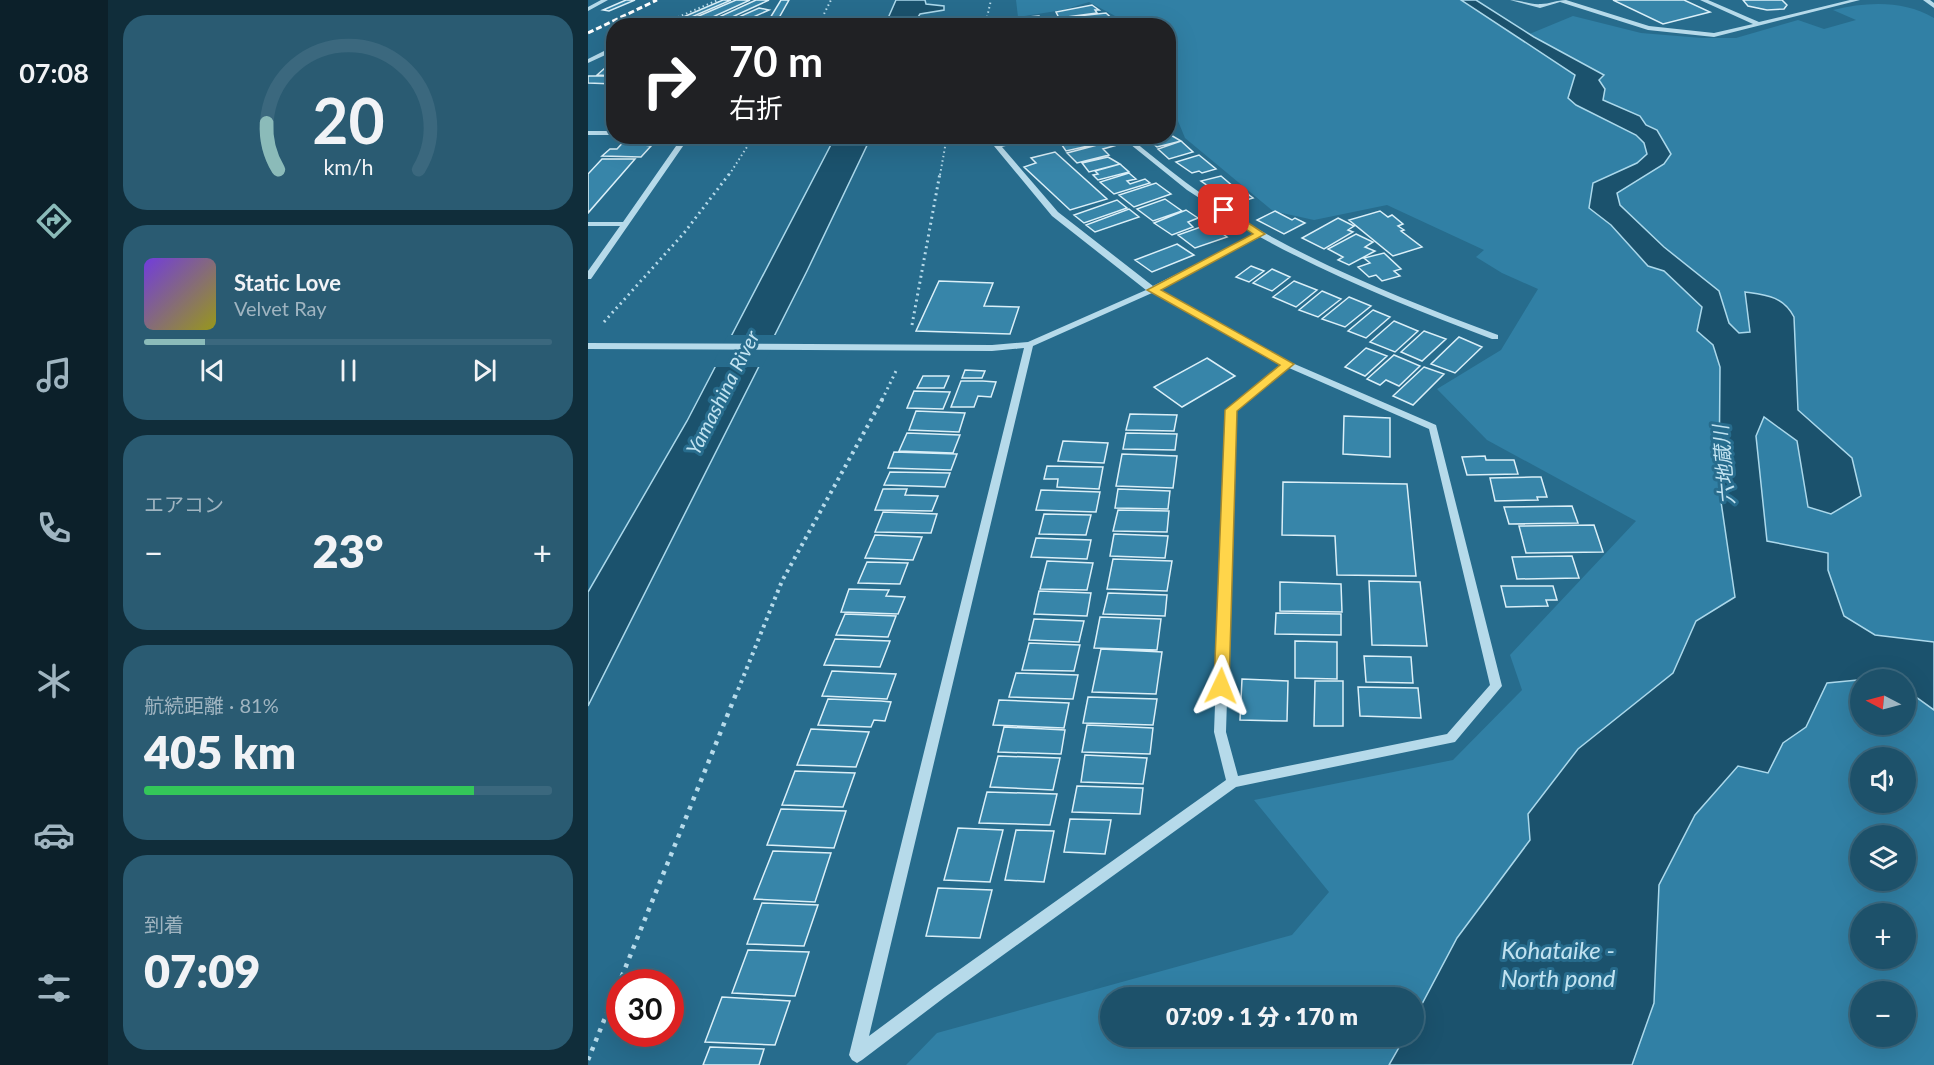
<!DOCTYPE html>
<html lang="ja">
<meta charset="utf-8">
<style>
:root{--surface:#1d516a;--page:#2a5b72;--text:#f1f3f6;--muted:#a0b5c1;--line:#3b687e;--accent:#8bbbb9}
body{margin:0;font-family:Lato,"Noto Sans JP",sans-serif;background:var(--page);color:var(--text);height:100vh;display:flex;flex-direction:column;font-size:22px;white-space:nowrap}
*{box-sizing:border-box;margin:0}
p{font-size:20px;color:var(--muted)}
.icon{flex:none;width:33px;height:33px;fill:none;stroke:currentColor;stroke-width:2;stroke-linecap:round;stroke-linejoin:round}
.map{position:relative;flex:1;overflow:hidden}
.side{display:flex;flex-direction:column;gap:15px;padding:15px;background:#102d3a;width:480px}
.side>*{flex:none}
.guide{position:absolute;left:18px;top:18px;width:570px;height:126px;border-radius:24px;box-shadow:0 6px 24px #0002,0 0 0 2px var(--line);background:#202124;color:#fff;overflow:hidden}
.needle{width:39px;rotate:276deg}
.controls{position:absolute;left:1262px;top:669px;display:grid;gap:12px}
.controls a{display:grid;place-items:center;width:66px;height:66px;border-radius:50%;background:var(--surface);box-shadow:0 6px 24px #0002,0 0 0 2px var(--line);font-size:30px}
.speed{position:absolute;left:18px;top:969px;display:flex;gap:12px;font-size:30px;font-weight:700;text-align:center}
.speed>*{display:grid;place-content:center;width:78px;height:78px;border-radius:50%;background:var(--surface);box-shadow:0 6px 24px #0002,0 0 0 2px var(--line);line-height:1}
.speed .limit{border:9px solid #d22;background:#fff;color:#111}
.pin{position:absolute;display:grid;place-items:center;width:51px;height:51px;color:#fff;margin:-26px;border-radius:12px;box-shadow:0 3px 9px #0006}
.me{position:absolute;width:66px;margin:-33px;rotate:2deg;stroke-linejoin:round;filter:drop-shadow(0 0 4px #0008)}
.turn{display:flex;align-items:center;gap:21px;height:126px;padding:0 24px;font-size:27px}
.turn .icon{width:78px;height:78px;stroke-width:2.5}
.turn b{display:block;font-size:42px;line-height:51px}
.big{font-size:45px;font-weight:800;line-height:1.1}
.side .widget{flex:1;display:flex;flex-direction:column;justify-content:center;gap:9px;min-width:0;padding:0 21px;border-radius:24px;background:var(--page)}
.side .dial{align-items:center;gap:0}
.dial svg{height:156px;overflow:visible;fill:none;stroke:var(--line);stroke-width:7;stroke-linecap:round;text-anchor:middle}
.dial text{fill:var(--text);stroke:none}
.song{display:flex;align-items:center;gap:18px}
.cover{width:72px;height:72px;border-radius:9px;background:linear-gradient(135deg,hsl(260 70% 55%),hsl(60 70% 35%))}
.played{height:6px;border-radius:3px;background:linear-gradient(90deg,var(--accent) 15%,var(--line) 15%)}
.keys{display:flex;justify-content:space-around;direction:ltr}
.heat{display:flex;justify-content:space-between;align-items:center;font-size:33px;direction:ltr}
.charge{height:9px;border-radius:4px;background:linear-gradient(90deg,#34c759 81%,var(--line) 0)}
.trip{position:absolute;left:512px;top:987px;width:324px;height:60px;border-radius:30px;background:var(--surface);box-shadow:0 6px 24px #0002,0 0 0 2px var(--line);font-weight:800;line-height:60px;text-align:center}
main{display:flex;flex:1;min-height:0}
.dock{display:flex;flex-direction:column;width:108px;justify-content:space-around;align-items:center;background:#0c202a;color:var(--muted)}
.dock .icon{width:42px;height:42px}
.dock .selected{color:var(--accent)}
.dock b{font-size:27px;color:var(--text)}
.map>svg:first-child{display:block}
</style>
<main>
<nav class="dock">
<b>07:08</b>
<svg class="icon selected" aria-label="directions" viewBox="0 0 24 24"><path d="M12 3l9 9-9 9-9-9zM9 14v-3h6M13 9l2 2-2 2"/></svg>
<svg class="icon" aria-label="music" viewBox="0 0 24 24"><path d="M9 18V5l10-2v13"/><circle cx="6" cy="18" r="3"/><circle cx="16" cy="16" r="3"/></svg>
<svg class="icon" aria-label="phone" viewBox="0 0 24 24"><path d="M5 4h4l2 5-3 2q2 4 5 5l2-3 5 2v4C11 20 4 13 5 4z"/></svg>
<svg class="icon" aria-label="climate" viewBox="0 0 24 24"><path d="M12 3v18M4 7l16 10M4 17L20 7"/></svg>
<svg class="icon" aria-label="car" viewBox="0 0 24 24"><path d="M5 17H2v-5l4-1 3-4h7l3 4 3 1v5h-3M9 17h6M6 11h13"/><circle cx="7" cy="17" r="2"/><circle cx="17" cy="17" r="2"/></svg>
<svg class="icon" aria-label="filters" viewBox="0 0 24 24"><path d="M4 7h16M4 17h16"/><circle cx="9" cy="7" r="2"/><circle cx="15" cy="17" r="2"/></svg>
</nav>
<section class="side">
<div class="widget dial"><svg viewBox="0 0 100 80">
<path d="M14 69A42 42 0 1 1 86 69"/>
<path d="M14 69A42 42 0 0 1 8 45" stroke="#8bbbb9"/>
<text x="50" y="56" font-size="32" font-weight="700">20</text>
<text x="50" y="72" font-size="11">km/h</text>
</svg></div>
<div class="widget">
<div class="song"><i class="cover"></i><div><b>Static Love</b><p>Velvet Ray</p></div></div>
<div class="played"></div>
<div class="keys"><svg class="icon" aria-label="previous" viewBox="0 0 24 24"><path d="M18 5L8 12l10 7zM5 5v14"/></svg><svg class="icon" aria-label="pause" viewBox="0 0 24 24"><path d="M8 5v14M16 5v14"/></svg><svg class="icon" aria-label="next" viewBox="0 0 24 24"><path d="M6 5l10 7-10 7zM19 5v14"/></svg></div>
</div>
<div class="widget"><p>エアコン</p>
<div class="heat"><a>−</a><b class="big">23°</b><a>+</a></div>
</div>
<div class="widget"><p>航続距離 · 81%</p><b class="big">405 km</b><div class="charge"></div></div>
<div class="widget"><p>到着</p><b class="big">07:09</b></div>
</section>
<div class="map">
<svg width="1346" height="1065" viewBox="0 0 1346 1065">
<rect width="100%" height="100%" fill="#276c8d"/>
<!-- green -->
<path fill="#3180a5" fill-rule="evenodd" d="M 428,0 L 872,0 L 932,38 L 985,16 L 1053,33 L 1114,38 L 1148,38 L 1210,20 L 1236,29 L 1268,20 L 1245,10 C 1279,2 1315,0 1346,18 L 1346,1065 L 318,1065 L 349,1033 L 704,935 L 741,892 L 666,800 L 865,760 L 934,690 L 922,655 L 1048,521 L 899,440 L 849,389 L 913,350 L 950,289 L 914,273 L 888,257 L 896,250 L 799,205 L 726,220 L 685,211 L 597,138 L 581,99 L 580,26 L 544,25 L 501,2 L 475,10 L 430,17 ZM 1272,680 L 1317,680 L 1317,724 L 1272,724 ZM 1272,758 L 1317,758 L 1317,802 L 1272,802 ZM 1272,836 L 1317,836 L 1317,880 L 1272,880 ZM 1272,914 L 1317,914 L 1317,958 L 1272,958 ZM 1272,992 L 1317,992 L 1317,1036 L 1272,1036 ZM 522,998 L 825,998 L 825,1036 L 522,1036 Z"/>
<!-- water -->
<path fill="#1b526d" stroke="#abd8eb" stroke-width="1.5" d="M 308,0 L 337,0 L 338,4 L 356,6 L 356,10 L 332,14 L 325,25 L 297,25 Z
M 873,0 L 888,0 L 946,37 L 1016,75 L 1011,80 L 1017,89 L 1015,100 L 1052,116 L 1058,125 L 1069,130 L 1083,154 L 1076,164 L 1029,193 L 1032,205 L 1076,247 L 1131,291 L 1141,323 L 1151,333 L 1162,332 L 1157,292 C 1178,295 1195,296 1206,317 L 1210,410 L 1264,458 L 1273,496 L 1243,514 L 1220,507 L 1209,441 L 1176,417 L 1168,436 L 1179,541 L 1240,553 L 1240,570 L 1256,616 L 1287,635 L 1346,642 L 1346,710 L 1317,689 L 1317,680 L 1305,679 L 1301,677 L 1239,683 L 1218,727 L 1195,743 L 1180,773 L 1150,766 L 1107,815 L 1071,885 L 1066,1003 L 1044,1065 L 801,1065 L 817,1037 L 825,1036 L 825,1021 L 869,938 L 942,840 L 940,814 L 990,749 L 1085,673 L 1108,621 L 1147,597 L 1131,488 L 1132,367 L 1125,345 L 1109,331 L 1114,307 L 1076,271 L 1060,266 L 1023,225 L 1001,208 L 1005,183 L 1049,163 L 1059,154 L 1056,143 L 1048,135 L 988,105 L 980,98 L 987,75 Z
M 247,137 L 283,137 L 219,271 L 0,706 L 0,592 L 99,421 Z"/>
<!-- pier -->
<path fill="#276c8d" d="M 140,335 L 190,335 L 174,367 L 123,367 Z"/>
<!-- building -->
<path fill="#3785a9" stroke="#daeff8" stroke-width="1.5" d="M 38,0 L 47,0 L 21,11 L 15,10 Z
M 135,0 L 143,0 L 92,22 L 86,21 Z
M 148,0 L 162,0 L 116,21 L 106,18 Z
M 168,0 L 181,0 L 129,24 L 120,22 Z
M 193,0 L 201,0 L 188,23 L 179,23 Z
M 1025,0 L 1096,0 L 1122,12 L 1075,24 Z
M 1155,0 L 1194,0 L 1199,5 L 1196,9 L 1179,10 L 1160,6 Z
M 504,5 L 511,10 L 507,10 L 509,13 L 471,18 L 468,12 Z
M 171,8 L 181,10 L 154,22 L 144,20 Z
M 518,13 L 531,25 L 475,25 L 471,18 Z
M 451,16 L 453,25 L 430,26 L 429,18 Z
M 17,68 L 26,68 L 26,76 L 9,75 Z
M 0,76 L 26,76 L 26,84 L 0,83 Z
M 581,134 L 593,141 L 569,147 L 558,138 L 580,136 Z
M 478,136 L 503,136 L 509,144 L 478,151 L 469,138 Z
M 38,139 L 61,140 L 56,145 L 63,146 L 53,157 L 14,156 L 22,149 L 29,149 Z
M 528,140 L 533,144 L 515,149 L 521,155 L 489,163 L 479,153 Z
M 593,141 L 605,152 L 581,159 L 570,149 Z
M 467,152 L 519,199 L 482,210 L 436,167 L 448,163 L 443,158 Z
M 611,155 L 628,169 L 614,173 L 611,171 L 604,173 L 588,162 Z
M 520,157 L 532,164 L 501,172 L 494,163 Z
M 14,159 L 47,159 L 0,213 L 0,174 Z
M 532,164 L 541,172 L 510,180 L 505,175 L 510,174 L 507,171 Z
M 541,173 L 548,179 L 539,181 L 542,184 L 557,179 L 562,183 L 526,194 L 512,182 Z
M 633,176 L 647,188 L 630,193 L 613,181 Z
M 568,183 L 583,194 L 546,207 L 531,195 Z
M 652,188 L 665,198 L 643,205 L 630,195 Z
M 577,199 L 594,211 L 565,221 L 549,209 Z
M 529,200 L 539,208 L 496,223 L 486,215 Z
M 541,209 L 551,217 L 507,232 L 498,225 Z
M 598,210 L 610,218 L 600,222 L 605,227 L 584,235 L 566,223 Z
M 687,211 L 704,220 L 707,218 L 717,223 L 696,234 L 669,220 Z
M 792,211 L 800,217 L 804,215 L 815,224 L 810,226 L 816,230 L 813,231 L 834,247 L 805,256 L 761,220 Z
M 750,218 L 766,226 L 760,230 L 765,232 L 736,249 L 714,238 Z
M 621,224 L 639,237 L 607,248 L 590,235 Z
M 768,234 L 785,242 L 777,247 L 787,251 L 761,265 L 750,260 L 755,257 L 740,249 Z
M 589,244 L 606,255 L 564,272 L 547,260 Z
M 796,253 L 813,269 L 806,271 L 812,276 L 794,281 L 788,275 L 781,277 L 770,267 L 782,263 L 776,258 Z
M 663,266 L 676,271 L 661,282 L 648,277 Z
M 684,269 L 702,277 L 684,291 L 665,283 Z
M 351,281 L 405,283 L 396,306 L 431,307 L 422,334 L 328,331 Z
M 706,281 L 729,290 L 708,307 L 685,297 Z
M 734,291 L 753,299 L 730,317 L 711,310 Z
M 761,297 L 783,306 L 757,327 L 734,319 Z
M 785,310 L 802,317 L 778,338 L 760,331 Z
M 806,321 L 830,331 L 807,352 L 782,342 Z
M 836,331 L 858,339 L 834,361 L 813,352 Z
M 871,337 L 894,347 L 867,373 L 843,364 Z
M 778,348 L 799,356 L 777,376 L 757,367 Z
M 806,355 L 832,366 L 811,386 L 798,380 L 792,385 L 779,379 Z
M 619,358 L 647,376 L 594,407 L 566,387 Z
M 836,367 L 856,374 L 825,405 L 805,396 Z
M 377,370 L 397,371 L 394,378 L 374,378 Z
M 335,376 L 361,376 L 356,388 L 329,388 Z
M 373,381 L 395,381 L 408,382 L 403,397 L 390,396 L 386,407 L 363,407 Z
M 326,391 L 362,392 L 355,409 L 319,408 Z
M 328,411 L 377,413 L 371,432 L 321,430 Z
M 542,414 L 589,415 L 586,431 L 538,430 Z
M 756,416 L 802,418 L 802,457 L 755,454 Z
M 319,433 L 372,435 L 365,453 L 311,451 Z
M 538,433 L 589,434 L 587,450 L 535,449 Z
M 475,441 L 520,443 L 516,463 L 470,461 Z
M 306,452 L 369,454 L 363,470 L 300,468 Z
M 534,454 L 589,456 L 585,488 L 528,486 Z
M 897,456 L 898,460 L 926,460 L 930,474 L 879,475 L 874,457 Z
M 459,466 L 515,467 L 511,489 L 469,487 L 470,479 L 456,479 Z
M 302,472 L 362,473 L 357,487 L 296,485 Z
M 944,477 L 953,477 L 959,497 L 949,497 L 950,500 L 907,501 L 902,478 Z
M 695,482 L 819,484 L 828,576 L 749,575 L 747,536 L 694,535 Z
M 295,489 L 319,489 L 317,495 L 350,496 L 344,511 L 287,510 Z
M 530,489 L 582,491 L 580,509 L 527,508 Z
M 453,490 L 512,492 L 508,512 L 448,510 Z
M 984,506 L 990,523 L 921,524 L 916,507 Z
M 530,510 L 581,511 L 579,532 L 525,531 Z
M 295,512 L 349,514 L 343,533 L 287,532 Z
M 456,514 L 503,515 L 498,535 L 451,534 Z
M 1006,525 L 1015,552 L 938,553 L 931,526 Z
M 526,534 L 580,536 L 577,558 L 522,556 Z
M 287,535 L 334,537 L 325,560 L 277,558 Z
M 448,538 L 503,540 L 499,559 L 443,557 Z
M 984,556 L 991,578 L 929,579 L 924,557 Z
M 525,559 L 584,561 L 579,591 L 519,589 Z
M 459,561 L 505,563 L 499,590 L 452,589 Z
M 279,562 L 320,563 L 312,584 L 270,583 Z
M 781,581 L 832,582 L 839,646 L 784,645 Z
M 692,582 L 753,584 L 754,612 L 692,611 Z
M 913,586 L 965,586 L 969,600 L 958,600 L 960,606 L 918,607 Z
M 261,589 L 301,590 L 298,596 L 317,597 L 310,614 L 253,612 Z
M 451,591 L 503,593 L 499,616 L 446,614 Z
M 520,593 L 579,595 L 577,616 L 515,614 Z
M 688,613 L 753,614 L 753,635 L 687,634 Z
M 257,614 L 308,616 L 300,637 L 248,635 Z
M 512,617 L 573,619 L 569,650 L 506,648 Z
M 446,619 L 496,621 L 491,642 L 441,640 Z
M 247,639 L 302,641 L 292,667 L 236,665 Z
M 707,641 L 749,642 L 749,679 L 707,678 Z
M 441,643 L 492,645 L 486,671 L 434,670 Z
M 513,649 L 574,652 L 568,694 L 504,692 Z
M 776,656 L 823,657 L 825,683 L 778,682 Z
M 244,671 L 308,674 L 299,699 L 234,696 Z
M 428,673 L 490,675 L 485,699 L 421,697 Z
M 654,679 L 700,681 L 699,721 L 652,720 Z
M 727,681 L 755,681 L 755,726 L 726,726 Z
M 770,687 L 830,688 L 833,718 L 772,716 Z
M 500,697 L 569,699 L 565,725 L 495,723 Z
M 240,699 L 293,701 L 303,702 L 297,721 L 286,720 L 283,727 L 230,725 Z
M 411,700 L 481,703 L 476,728 L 405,725 Z
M 499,725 L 565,728 L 562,754 L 494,752 Z
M 416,727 L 477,730 L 473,754 L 410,752 Z
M 223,729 L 281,732 L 268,767 L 209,765 Z
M 497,755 L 559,758 L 555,784 L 493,782 Z
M 410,756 L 472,758 L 465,790 L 402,787 Z
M 207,771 L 267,773 L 255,807 L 194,805 Z
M 489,786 L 555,788 L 552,814 L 484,812 Z
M 399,792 L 469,794 L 462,825 L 391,823 Z
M 193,809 L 258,811 L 246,848 L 179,845 Z
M 482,819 L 523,820 L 517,854 L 476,852 Z
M 370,828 L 415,830 L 402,882 L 356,880 Z
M 428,830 L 466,831 L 456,882 L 417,880 Z
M 185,851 L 243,853 L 227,902 L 166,899 Z
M 350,888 L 404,890 L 392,938 L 338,936 Z
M 174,903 L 230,905 L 216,946 L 159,944 Z
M 160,950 L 221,952 L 207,996 L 144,993 Z
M 134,997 L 202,1001 L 187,1045 L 117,1042 Z
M 122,1047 L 176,1049 L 171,1065 L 115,1065 Z"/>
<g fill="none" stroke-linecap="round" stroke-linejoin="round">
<!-- path-far3 -->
<path stroke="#b6daea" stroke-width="2" stroke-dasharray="1.5 3" stroke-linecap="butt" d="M 69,26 L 130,0
M 230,26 L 243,0
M 397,26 L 403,0
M 358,139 L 387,143
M 141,175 L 166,136
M 352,175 L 359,136"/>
<!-- path-far2 -->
<path stroke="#b6daea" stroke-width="3" stroke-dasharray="2 4" stroke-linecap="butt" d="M 16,322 L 96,233 L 142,173
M 324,325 L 352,173
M 294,400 L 308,371"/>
<!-- path-far1 -->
<path stroke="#b6daea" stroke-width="4" stroke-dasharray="3 4.5" stroke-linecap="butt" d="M 150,690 L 194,581 L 295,398"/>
<!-- path -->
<path stroke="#b6daea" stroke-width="4.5" stroke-dasharray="4 6" stroke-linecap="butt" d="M 0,1060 L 150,689"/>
<!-- minor -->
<path fill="#b6daea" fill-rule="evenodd" d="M 13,0 L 20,0 L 0,11 L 0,7 Z
M 922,0 C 932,0 943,5 953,4 C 961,4 969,0 978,0 L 1061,26 L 1126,33 L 1165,24 L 1112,0 L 1120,0 L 1171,22 L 1262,0 L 1272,0 L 1126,37 L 1060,30 L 972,2 L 952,8 Z
M 1335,0 L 1342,0 L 1346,3 L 1346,8 Z
M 26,46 L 26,51 L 0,63 L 0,59 Z
M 0,131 L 26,131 L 26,135 L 0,135 Z
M 95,136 L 102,136 L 3,279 L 0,279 L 0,271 L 32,226 L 0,226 L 0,222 L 35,222 Z
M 441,136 L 455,136 L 414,147 L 470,212 L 565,286 L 667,234 L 599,190 L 532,136 L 540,136 C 578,168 616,198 659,223 C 738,269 824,303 910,335 L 910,339 L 904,339 C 825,309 747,278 672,237 L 570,290 L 695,359 L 848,425 L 914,686 L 867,742 L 648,787 L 357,997 L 274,1060 L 269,1063 L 264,1060 L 261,1055 L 436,348 L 404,351 L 0,349 L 0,343 L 404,345 L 440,342 L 558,290 L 464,216 L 406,146 ZM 564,293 L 694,365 L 638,410 L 626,732 L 638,780 L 347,987 L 281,1036 L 445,346 ZM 701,368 L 841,429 L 902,685 L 859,734 L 650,776 L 638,732 L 648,411 Z"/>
<!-- rail -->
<path stroke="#fff" stroke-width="3" stroke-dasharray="6 3" stroke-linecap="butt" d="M 0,33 L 69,0"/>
</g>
<!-- route -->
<path fill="#ffd54a" stroke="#a68a30" stroke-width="1.5" d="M 636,207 L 677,234 L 573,290 L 706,364 L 649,411 L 641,686 L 639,691 L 628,691 L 626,686 L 637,410 L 692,365 L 559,290 L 665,234 L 633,212 L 631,210 Z"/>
<g text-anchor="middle" stroke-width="6" stroke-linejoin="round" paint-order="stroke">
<!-- water labels -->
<g font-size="20" font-style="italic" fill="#c2e3f1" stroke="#276c8d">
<text transform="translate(135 393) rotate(-63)" y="7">Yamashina River</text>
<text transform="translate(1136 465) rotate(-95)" y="7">六地蔵川</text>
</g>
<!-- near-water labels -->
<g font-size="24" font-style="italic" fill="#c2e3f1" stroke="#276c8d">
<text x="970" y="959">Kohataike -<tspan x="970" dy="28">North pond</tspan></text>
</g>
</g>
</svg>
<div class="controls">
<a><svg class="needle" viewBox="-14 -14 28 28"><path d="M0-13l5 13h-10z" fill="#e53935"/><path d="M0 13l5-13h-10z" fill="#a0b5c1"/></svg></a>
<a><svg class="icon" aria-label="sound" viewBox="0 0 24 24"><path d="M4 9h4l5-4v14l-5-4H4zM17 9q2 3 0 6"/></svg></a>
<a><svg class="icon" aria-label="layers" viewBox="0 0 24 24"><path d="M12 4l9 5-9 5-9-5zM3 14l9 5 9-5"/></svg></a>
<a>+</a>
<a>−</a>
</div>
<div class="speed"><div class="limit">30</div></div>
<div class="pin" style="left:636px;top:210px;background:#d93025"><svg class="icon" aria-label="arrive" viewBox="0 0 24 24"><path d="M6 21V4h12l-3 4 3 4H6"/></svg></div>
<svg class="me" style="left:633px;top:686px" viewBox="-20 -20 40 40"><path d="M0-17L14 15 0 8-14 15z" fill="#ffd54a" stroke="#fff" stroke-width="4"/></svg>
<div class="trip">07:09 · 1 分 · 170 m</div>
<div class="guide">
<div class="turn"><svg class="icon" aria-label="right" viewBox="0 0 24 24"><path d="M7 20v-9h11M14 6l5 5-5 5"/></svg><div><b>70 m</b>右折</div></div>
</div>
</div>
</main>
